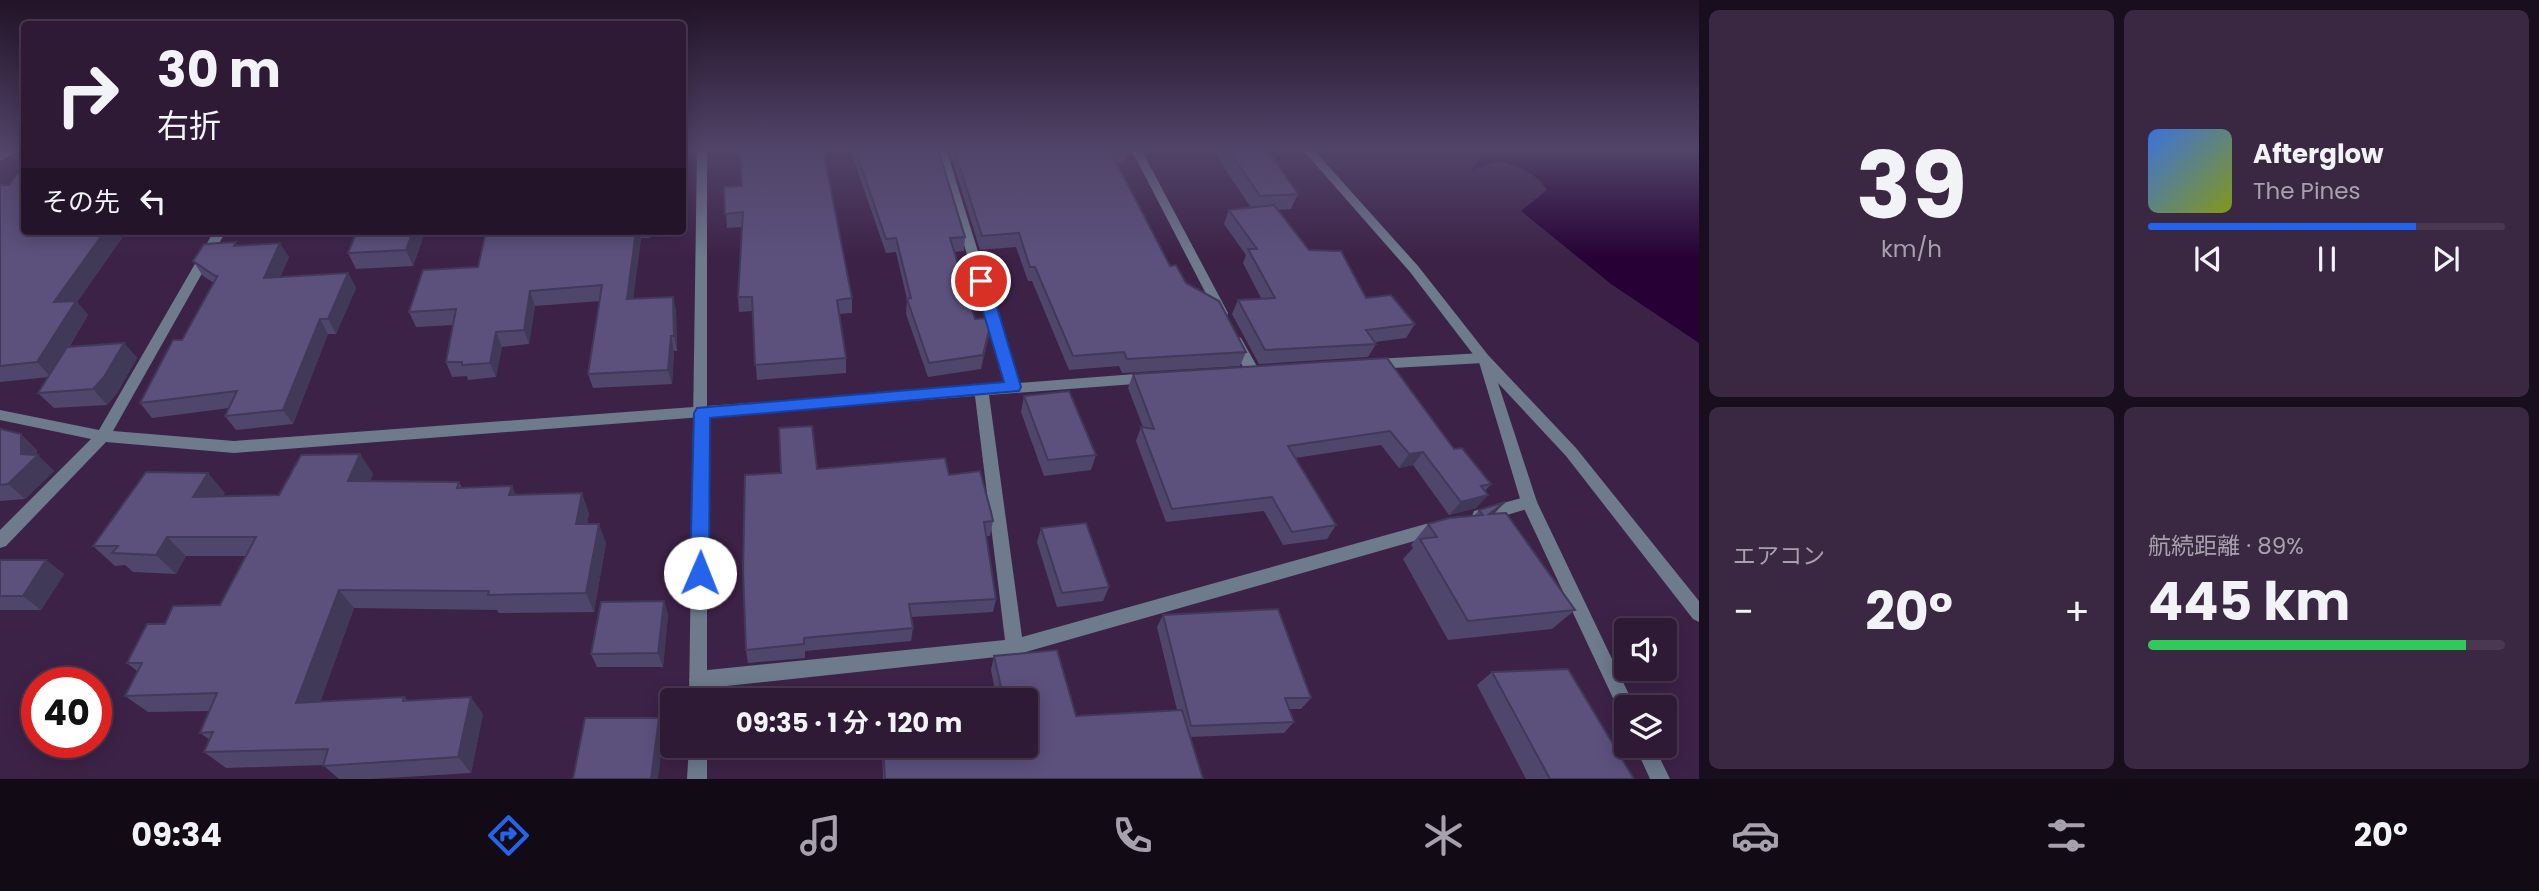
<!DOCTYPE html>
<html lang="ja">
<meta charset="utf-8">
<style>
:root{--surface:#2e1a35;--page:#3a2741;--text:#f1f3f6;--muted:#a7a1ad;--line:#493850;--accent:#2563eb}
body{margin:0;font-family:Poppins,"Noto Sans JP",sans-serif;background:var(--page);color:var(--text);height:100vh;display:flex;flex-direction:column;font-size:26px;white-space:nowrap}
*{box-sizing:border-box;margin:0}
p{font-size:23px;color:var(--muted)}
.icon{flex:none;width:38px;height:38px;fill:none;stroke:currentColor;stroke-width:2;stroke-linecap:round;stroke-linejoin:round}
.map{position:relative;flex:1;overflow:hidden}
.details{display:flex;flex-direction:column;gap:10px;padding:10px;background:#190e1d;width:840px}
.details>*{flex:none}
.top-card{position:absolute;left:21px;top:21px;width:665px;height:214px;border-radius:7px;box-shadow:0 4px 18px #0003,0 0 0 2px var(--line);background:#2e1a35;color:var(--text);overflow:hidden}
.controls{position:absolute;left:1614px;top:618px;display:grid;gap:14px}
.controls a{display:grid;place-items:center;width:63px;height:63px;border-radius:7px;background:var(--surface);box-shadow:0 4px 18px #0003,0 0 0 2px var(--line);font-size:35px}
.speed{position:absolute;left:21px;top:667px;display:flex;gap:14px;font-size:35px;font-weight:700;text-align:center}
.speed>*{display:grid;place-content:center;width:91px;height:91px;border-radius:50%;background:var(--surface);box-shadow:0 4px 18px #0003,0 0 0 2px var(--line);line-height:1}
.speed .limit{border:10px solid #d22;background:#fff;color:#111}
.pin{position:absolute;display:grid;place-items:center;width:60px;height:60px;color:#fff;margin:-30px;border:4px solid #fff;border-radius:50%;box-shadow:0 2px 7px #0007}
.me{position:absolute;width:77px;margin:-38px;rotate:1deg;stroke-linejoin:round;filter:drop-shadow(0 0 5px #0008)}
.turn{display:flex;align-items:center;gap:24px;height:147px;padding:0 21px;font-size:32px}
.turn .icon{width:91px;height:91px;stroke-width:2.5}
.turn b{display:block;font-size:49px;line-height:60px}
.then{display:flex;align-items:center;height:66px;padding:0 21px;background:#0003;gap:14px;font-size:26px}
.big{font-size:52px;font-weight:700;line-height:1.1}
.details .tile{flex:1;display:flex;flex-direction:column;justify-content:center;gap:10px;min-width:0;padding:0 24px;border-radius:10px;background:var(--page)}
.details .dial{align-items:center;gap:0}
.dial b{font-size:91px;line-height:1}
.song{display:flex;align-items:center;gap:21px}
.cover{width:84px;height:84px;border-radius:10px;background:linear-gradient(135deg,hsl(220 70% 55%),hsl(70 70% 35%))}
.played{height:7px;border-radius:4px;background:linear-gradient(90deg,var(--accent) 75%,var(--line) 75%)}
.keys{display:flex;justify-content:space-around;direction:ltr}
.heat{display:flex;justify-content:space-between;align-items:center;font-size:38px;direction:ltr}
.charge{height:10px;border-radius:5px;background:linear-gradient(90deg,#34c759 89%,var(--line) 0)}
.details .tiles{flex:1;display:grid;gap:10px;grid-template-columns:repeat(2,1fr)}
.trip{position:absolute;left:660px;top:688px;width:378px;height:70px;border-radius:7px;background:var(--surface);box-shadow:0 4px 18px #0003,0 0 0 2px var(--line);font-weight:700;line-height:70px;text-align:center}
.tab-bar{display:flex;height:112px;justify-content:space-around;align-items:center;background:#120a15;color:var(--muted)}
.tab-bar .icon{width:49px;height:49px}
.tab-bar .active{color:var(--accent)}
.tab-bar b{font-size:32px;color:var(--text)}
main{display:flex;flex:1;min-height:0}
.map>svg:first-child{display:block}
</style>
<main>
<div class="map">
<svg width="1699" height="779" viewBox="0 0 1699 779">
<rect width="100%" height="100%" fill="#3d2247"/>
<!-- water -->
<path fill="#270135" d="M 1478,149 L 1699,149 L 1699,343 L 1611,284 L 1521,211 L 1547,190 C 1538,176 1518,163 1500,162 C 1491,162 1481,167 1472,170 L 1481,156 Z"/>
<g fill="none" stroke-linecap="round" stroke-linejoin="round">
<!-- minor -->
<path fill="#6d7b8d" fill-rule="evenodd" d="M 9,149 L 22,149 L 0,161 L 0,154 Z
M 936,149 L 946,149 L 1019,383 L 1148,373 L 1155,378 L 1148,383 L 989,395 L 1022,637 L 1440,520 L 1446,522 L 1448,527 L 1446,532 L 1015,655 L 698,689 L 692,686 L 689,680 L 692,674 L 698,671 L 1005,640 L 975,396 L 234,453 L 106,442 L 6,546 L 0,548 L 0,530 L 91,439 L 0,420 L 0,410 L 99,430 L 214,231 L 226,231 L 113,431 L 234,441 L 1005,384 Z
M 1131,149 L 1141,149 L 1228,313 L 1227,316 L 1217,316 L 1216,313 Z
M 1236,336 L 1241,338 L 1259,370 L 1257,374 L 1252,375 L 1247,374 L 1229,341 Z
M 1483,353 L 1490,358 L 1483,363 L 1375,369 L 1368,364 L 1375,359 Z
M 1529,496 L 1534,497 L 1537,502 L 1534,507 L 1480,523 L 1474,521 L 1472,516 L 1474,511 Z"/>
<!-- tertiary -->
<path fill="#6d7b8d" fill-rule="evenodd" d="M 697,149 L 707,149 L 707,700 L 689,700 Z
M 1302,149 L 1313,149 L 1418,266 L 1488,355 L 1576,448 L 1699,601 L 1699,622 L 1693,619 L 1566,456 L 1498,383 L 1537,502 L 1635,707 L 1626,707 L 1626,716 L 1620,713 L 1521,502 L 1479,362 L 1410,272 Z
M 689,746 L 707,746 L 707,779 L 687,779 Z
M 1635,746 L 1654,746 L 1670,779 L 1650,779 Z"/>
</g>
<!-- wall -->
<path fill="#4f466c" d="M 682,149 L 686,211 L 682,211 Z
M 850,149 L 938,149 L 965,237 L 964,251 L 954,252 L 975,319 L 989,336 L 981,369 L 928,377 L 906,314 L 907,299 L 896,252 L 886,253 Z
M 949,149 L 1127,149 L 1124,163 L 1117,163 L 1170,266 L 1186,283 L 1246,352 L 1240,366 L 1122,373 L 1119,366 L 1069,370 L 1032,281 L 1028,281 L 1016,247 L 980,250 Z
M 1212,149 L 1267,149 L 1298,194 L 1291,209 L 1278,210 L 1309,250 L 1366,298 L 1415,324 L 1406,338 L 1375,342 L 1376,344 L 1368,357 L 1259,364 L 1232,314 L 1238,300 L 1261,298 L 1243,263 L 1246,255 L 1224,224 L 1229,210 L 1251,208 Z
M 0,185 L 24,231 L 187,231 L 124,235 L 77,302 L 88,315 L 69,347 L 124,343 L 137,358 L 117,393 L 107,405 L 54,408 L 38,393 L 49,377 L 0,382 Z
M 724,187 L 852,298 L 852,313 L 839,314 L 846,358 L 846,373 L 757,380 L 752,311 L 739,312 L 738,297 L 742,227 L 727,228 Z
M 486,231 L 650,231 L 650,238 L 641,238 L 633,299 L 673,297 L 676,311 L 677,351 L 674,351 L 672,384 L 593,388 L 588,374 L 600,301 L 535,306 L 529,344 L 502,347 L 496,377 L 468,380 L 467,376 L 452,377 L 446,362 L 453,325 L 416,327 L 409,312 L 478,267 Z
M 423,238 L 413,266 L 356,269 L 348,253 Z
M 238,246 L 289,257 L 280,277 L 348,273 L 356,288 L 336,334 L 328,334 L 293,424 L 236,430 L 225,416 L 229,408 L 152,418 L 140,403 L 182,340 L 214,283 L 203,276 L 193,261 Z
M 1387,358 L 1454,449 L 1491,484 L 1485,491 L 1488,495 L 1476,508 L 1449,515 L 1413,465 L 1399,468 L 1381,445 L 1295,458 L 1336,525 L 1327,539 L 1283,545 L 1264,511 L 1166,522 L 1136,441 L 1141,427 L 1143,427 L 1128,388 L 1133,374 Z
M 1024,396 L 1096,455 L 1091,470 L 1044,476 L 1021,412 Z
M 0,429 L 37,450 L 37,455 L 54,471 L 25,499 L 0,501 Z
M 360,454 L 373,474 L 370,481 L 459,482 L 462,488 L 516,495 L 589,513 L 587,524 L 606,543 L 594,612 L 499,613 L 497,610 L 354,608 L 320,702 L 404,697 L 407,700 L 483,714 L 471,773 L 371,779 L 339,779 L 323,765 L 226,768 L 204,752 L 210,740 L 200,733 L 210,711 L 148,712 L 125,696 L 137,671 L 127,663 L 165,624 L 220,605 L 246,556 L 186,556 L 176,574 L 133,572 L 125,565 L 115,566 L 93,546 L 225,493 L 223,496 L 279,495 Z
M 817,469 L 949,475 L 993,521 L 990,536 L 986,536 L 996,599 L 993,612 L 911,617 L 913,628 L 911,641 L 805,651 L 805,658 L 748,663 L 746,650 L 781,473 Z
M 1479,510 L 1495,514 L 1575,610 L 1552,629 L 1448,640 L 1403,559 L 1413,548 L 1411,545 L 1428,524 L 1474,516 Z
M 1041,528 L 1109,587 L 1103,601 L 1057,607 L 1037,542 Z
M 0,560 L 46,560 L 64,574 L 41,610 L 0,610 Z
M 664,601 L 668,615 L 663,667 L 597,667 L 591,654 Z
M 1163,615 L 1311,698 L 1301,709 L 1289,709 L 1294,722 L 1284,733 L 1190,737 L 1203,779 L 883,779 L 882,746 L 1026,746 L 1026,700 L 997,700 L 991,670 L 994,656 L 1076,716 L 1177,710 L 1157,627 Z
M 1492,672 L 1634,779 L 1526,779 L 1477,685 Z"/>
<!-- shaded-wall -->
<path fill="#403958" d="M 684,149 L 686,149 L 686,211 L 684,196 Z
M 105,231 L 121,231 L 124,235 L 77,302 L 88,315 L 50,376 L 37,362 L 54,302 Z
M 413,231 L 420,231 L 423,238 L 413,266 L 406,250 Z
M 636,231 L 639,231 L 641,238 L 631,314 L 627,299 Z
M 280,243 L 289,257 L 274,292 L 264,278 Z
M 348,273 L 356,288 L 336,334 L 328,319 Z
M 530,291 L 535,306 L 529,344 L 524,330 Z
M 673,297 L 676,311 L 677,351 L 674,336 Z
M 320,319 L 328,334 L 293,424 L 283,410 Z
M 991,322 L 989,336 L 981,369 L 983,355 Z
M 496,332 L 502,347 L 496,377 L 490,363 Z
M 671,336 L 674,351 L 672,384 L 668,370 Z
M 124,343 L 137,358 L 117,393 L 107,405 L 93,389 Z
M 21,434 L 37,450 L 37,456 L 38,455 L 54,471 L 25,499 L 8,484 L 21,454 Z
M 1423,452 L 1413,465 L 1399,468 L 1409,454 Z
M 360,454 L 373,474 L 361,501 L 348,481 Z
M 208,473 L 225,493 L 211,517 L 193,497 Z
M 512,486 L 521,506 L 509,495 Z
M 582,493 L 589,513 L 583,544 L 576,524 Z
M 1488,495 L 1476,508 L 1449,515 L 1461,502 Z
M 1505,502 L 1486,523 L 1489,514 Z
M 599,524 L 606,543 L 594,612 L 586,593 Z
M 167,537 L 186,556 L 176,574 L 156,555 Z
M 46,560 L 64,574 L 41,610 L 23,596 Z
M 339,590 L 354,608 L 314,720 L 296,703 Z
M 664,601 L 668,615 L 663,667 L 658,653 Z
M 471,697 L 483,714 L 471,773 L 458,757 Z
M 659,718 L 664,730 L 658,779 L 651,779 Z"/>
<!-- building -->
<path fill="#5c517d" stroke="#403958" stroke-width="2" d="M 682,149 L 684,149 L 684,196 L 682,197 Z
M 740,149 L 823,149 L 852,298 L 837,300 L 846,358 L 755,365 L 752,297 L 738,297 L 743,212 L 725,214 L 724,187 L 742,186 Z
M 855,149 L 938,149 L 965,237 L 950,238 L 975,319 L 990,318 L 991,322 L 983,355 L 929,363 L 907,299 L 911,298 L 896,238 L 886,239 Z
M 954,149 L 1127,149 L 1110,150 L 1170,266 L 1176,265 L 1186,283 L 1219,301 L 1246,352 L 1127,359 L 1124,352 L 1073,356 L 1035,267 L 1030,267 L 1019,233 L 982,236 Z
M 1228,149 L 1267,149 L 1298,194 L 1260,196 Z
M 24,165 L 24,231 L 105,231 L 54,302 L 76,301 L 37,362 L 0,366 L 0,185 L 9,185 Z
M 1274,205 L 1309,250 L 1341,251 L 1366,298 L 1391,295 L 1415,324 L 1366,330 L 1376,344 L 1265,350 L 1238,300 L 1275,298 L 1248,249 L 1257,249 L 1229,210 Z
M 357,231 L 413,231 L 406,250 L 348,253 Z
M 486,231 L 636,231 L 627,299 L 673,297 L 674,336 L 671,336 L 668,370 L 588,374 L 602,285 L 530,291 L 524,330 L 496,332 L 490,363 L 462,365 L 462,362 L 446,362 L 456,309 L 409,312 L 423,270 L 478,267 Z
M 236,242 L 234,246 L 280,243 L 264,278 L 348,273 L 328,319 L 320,319 L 283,410 L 225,416 L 237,391 L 140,403 L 173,340 L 182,340 L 218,275 L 217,277 L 193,261 L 204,244 Z
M 124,343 L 104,377 L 93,389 L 38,393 L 67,347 Z
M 1387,358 L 1454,449 L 1462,448 L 1491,484 L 1481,486 L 1488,495 L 1461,502 L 1423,452 L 1409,454 L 1390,431 L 1288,446 L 1336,525 L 1292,532 L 1272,497 L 1172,509 L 1141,427 L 1154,429 L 1133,374 Z
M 1069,391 L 1096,455 L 1048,460 L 1024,396 Z
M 812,426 L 817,469 L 945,458 L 949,475 L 980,471 L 991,512 L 993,521 L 984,522 L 996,599 L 909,604 L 913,628 L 804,638 L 804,644 L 746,650 L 743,571 L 745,475 L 781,473 L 779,428 Z
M 0,429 L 21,434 L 21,454 L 38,455 L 8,484 L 0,485 Z
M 360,454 L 348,481 L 459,482 L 457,488 L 512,486 L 509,495 L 582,493 L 576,524 L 599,524 L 586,593 L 488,595 L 489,591 L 339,590 L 296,703 L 404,697 L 403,701 L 471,697 L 458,757 L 323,766 L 328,749 L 204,752 L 213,732 L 200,733 L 217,693 L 125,696 L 142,663 L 127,663 L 147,624 L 165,624 L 173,606 L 220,605 L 256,537 L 167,537 L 156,555 L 112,553 L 118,546 L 93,546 L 146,472 L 208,473 L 193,497 L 279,495 L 301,455 Z
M 1505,502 L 1489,514 L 1506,513 L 1575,610 L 1468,621 L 1420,539 L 1437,537 L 1428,524 L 1449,518 L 1483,515 L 1479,510 Z
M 1086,523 L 1109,587 L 1062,593 L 1041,528 Z
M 0,560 L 46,560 L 23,596 L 0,596 Z
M 664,601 L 658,653 L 591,654 L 601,602 Z
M 1278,609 L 1311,698 L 1285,698 L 1294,722 L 1191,726 L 1163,615 Z
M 1057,650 L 1076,716 L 1182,710 L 1203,779 L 885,779 L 883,746 L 1026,746 L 1026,700 L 1004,700 L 994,656 Z
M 1568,669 L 1634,779 L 1550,779 L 1492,672 Z
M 585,718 L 659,718 L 651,779 L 573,779 Z"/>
<!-- sky -->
<linearGradient id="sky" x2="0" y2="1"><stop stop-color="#221327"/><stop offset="0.58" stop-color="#514469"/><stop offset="1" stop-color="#514469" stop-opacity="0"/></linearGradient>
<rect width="1699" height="258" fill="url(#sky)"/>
<!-- route -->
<path fill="#2563eb" stroke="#184099" stroke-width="2" d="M 981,276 L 989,281 L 1021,387 L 1019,391 L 710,418 L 709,573 L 706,579 L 700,581 L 693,579 L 690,573 L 694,413 L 697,408 L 1004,382 L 974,281 Z"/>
</svg>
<div class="controls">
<a><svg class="icon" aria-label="sound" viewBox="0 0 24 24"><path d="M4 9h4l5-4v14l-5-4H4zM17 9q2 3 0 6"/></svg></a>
<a><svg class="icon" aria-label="layers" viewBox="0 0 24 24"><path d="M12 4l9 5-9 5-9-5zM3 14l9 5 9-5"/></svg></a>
</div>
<div class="speed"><div class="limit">40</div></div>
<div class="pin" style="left:981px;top:281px;background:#d93025"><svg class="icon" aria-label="arrive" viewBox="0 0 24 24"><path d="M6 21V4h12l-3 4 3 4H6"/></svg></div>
<svg class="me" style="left:700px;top:573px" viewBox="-20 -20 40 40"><circle r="19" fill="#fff"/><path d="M0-13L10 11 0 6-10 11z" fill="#2563eb"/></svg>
<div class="trip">09:35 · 1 分 · 120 m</div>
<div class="top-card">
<div class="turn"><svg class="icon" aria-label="right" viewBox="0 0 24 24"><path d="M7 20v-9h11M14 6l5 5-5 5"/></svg><div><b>30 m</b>右折</div></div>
<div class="then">その先<svg class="icon" aria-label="left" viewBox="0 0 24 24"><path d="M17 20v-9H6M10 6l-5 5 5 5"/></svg></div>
</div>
</div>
<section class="details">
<div class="tiles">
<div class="tile dial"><b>39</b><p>km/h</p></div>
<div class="tile">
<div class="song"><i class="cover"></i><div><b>Afterglow</b><p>The Pines</p></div></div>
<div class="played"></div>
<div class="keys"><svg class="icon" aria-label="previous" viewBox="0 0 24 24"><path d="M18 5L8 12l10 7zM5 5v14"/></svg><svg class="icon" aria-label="pause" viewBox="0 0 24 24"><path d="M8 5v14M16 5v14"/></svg><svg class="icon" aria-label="next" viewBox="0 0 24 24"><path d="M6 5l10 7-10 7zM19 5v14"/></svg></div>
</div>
<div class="tile"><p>エアコン</p>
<div class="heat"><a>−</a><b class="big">20°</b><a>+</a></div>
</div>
<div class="tile"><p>航続距離 · 89%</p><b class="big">445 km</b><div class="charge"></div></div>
</div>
</section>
</main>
<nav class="tab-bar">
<b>09:34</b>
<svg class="icon active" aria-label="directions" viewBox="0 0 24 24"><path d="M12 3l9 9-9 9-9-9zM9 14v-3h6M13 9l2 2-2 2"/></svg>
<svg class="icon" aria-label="music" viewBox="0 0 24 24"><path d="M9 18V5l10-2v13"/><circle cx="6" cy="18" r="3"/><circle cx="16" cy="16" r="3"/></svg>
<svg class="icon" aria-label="phone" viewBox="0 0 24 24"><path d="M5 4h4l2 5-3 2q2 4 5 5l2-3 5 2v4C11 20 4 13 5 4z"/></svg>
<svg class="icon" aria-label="climate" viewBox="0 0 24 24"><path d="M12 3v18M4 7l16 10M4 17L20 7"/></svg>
<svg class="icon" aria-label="car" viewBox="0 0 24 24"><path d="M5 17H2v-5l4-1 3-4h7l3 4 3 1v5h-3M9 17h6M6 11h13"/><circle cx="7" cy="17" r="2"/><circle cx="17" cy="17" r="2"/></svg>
<svg class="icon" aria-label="filters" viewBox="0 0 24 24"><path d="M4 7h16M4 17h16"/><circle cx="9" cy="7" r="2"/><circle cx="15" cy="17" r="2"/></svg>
<b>20°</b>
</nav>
